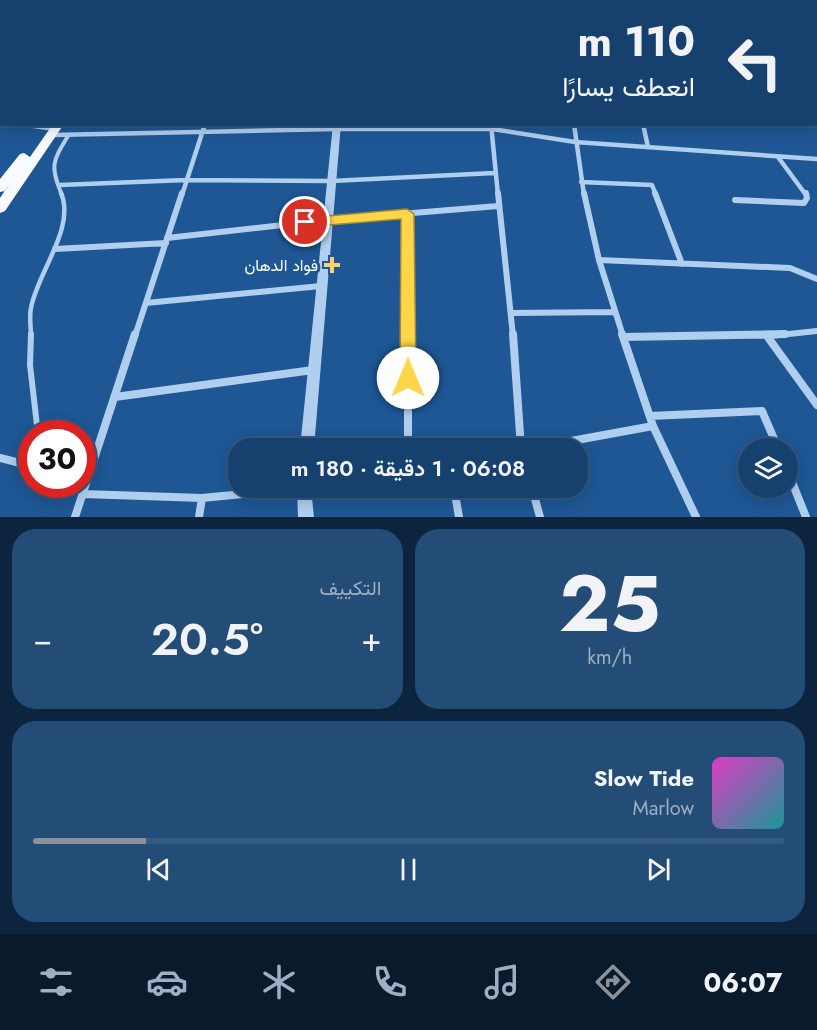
<!DOCTYPE html>
<html lang="ar">
<meta charset="utf-8">
<style>
:root{--surface:#16416f;--page:#234c77;--text:#f1f3f6;--muted:#9eafc3;--line:#355a82;--accent:#8c9099}
body{margin:0;font-family:Jost,Vazirmatn,sans-serif;background:var(--page);color:var(--text);direction:rtl;height:100vh;display:flex;flex-direction:column;font-size:22px;white-space:nowrap}
*{box-sizing:border-box;margin:0}
p{font-size:20px;color:var(--muted)}
.icon{flex:none;width:33px;height:33px;fill:none;stroke:currentColor;stroke-width:2;stroke-linecap:round;stroke-linejoin:round}
.map{position:relative;height:517px;overflow:hidden;direction:ltr}
.side{display:flex;flex-direction:column;gap:12px;padding:12px;background:#0c243d;flex:1}
.side>*{flex:none}
.banner{position:absolute;left:0px;top:0px;width:818px;height:126px;box-shadow:0 3px 15px #0003,0 0 0 2px var(--line);direction:rtl;background:#16416f;color:var(--text);overflow:hidden}
.controls{position:absolute;left:738px;top:438px;display:grid;gap:12px}
.controls a{display:grid;place-items:center;width:60px;height:60px;border-radius:50%;background:var(--surface);box-shadow:0 3px 15px #0003,0 0 0 2px var(--line);font-size:30px}
.speed{position:absolute;left:18px;top:420px;display:flex;gap:12px;font-size:30px;font-weight:700;text-align:center}
.speed>*{display:grid;place-content:center;width:78px;height:78px;border-radius:50%;background:var(--surface);box-shadow:0 3px 15px #0003,0 0 0 2px var(--line);line-height:1}
.speed .limit{border:9px solid #d22;background:#fff;color:#111}
.pin{position:absolute;display:grid;place-items:center;width:51px;height:51px;color:#fff;margin:-26px;border:3px solid #fff;border-radius:50%;box-shadow:0 2px 6px #0007}
.me{position:absolute;width:66px;margin:-33px;rotate:0deg;stroke-linejoin:round;filter:drop-shadow(0 0 4px #0008)}
.turn{display:flex;align-items:center;gap:21px;height:126px;padding:0 24px;font-size:27px}
.turn .icon{width:78px;height:78px;stroke-width:2.5}
.turn b{display:block;font-size:42px;line-height:51px}
.big{font-size:45px;font-weight:600;line-height:1.1}
.side .tile{flex:1;display:flex;flex-direction:column;justify-content:center;gap:9px;min-width:0;padding:0 21px;border-radius:24px;background:var(--page)}
.side .dial{align-items:center;gap:0}
.dial b{font-size:78px;line-height:1}
.song{display:flex;align-items:center;gap:18px}
.cover{width:72px;height:72px;border-radius:9px;background:linear-gradient(135deg,hsl(310 70% 55%),hsl(180 70% 35%))}
.played{height:6px;border-radius:3px;background:linear-gradient(90deg,var(--accent) 15%,var(--line) 15%)}
.keys{display:flex;justify-content:space-around;direction:ltr}
.heat{display:flex;justify-content:space-between;align-items:center;font-size:33px;direction:ltr}
.side .tiles{flex:1;display:grid;gap:12px;grid-template-columns:1fr 1fr}
.tile:last-child{grid-column:span 2}
.trip{position:absolute;left:228px;top:438px;width:360px;height:60px;border-radius:24px;background:var(--surface);box-shadow:0 3px 15px #0003,0 0 0 2px var(--line);font-weight:600;line-height:60px;text-align:center;direction:rtl}
.tab-bar{display:flex;height:96px;justify-content:space-around;align-items:center;background:#091a2c;color:var(--muted)}
.tab-bar .icon{width:42px;height:42px}
.tab-bar .on{color:var(--accent)}
.tab-bar b{font-size:27px;color:var(--text)}
.map>svg:first-child{display:block}
</style>
<div class="map">
<svg width="817" height="517" viewBox="0 0 817 517">
<rect width="100%" height="100%" fill="#1e5794"/>
<g fill="none" stroke-linecap="round" stroke-linejoin="round">
<!-- service-far2 -->
<path stroke="#b0cfee" stroke-width="4" d="M 62,195 C 50,166 52,162 68,136"/>
<!-- service-far1 -->
<path stroke="#b0cfee" stroke-width="4.5" d="M 31,336 C 31,327 29,316 31,308 C 37,273 76,228 61,193"/>
<!-- service -->
<path stroke="#b0cfee" stroke-width="6" d="M 31,334 L 30,365 L 38,434"/>
<!-- minor-far3 -->
<path stroke="#b0cfee" stroke-width="4" d="M 271,0 L 289,2
M 504,0 L 515,1
M 62,2 L 64,0
M 228,2 L 230,0"/>
<!-- minor-far2 -->
<path stroke="#b0cfee" stroke-width="4.5" d="M 20,124 L 48,128
M 491,124 L 498,195
M 574,124 L 584,195
M 643,124 L 648,147
M 52,135 L 336,129 L 492,129 L 575,142 L 817,159
M 778,157 L 806,195
M 581,182 L 652,185 L 656,195
M 60,185 L 186,180 L 331,181 L 494,173
M 182,195 L 205,124"/>
<!-- minor-far1 -->
<path stroke="#b0cfee" stroke-width="6" d="M 498,193 L 513,336
M 584,193 L 599,260 L 623,336
M 655,193 L 682,264
M 735,200 L 804,203 L 807,198 L 806,193
M 407,214 L 408,336
M 167,238 L 328,220 L 498,206
M 55,249 L 166,243
M 599,260 L 790,268 L 817,279
M 146,303 L 321,286
M 511,313 L 615,312
M 135,336 L 182,193
M 770,336 L 817,331"/>
<!-- minor -->
<path stroke="#b0cfee" stroke-width="8" d="M 408,334 L 408,448
M 513,334 L 521,448
M 622,334 L 653,426 L 696,517
M 767,336 L 817,405
M 623,337 L 785,334
M 115,397 L 313,370
M 650,416 L 762,411 L 778,448
M 533,448 L 653,426
M 0,458 L 32,466
M 788,472 L 806,517
M 454,488 L 459,517
M 532,488 L 540,517
M 83,494 L 202,498 L 306,488
M 75,517 L 135,334
M 199,517 L 202,498"/>
<!-- tertiary -->
<path fill="#b0cfee" fill-rule="evenodd" d="M 359,0 L 365,0 L 358,2 Z
M 512,0 L 518,0 L 518,2 L 512,2 Z
M 756,0 L 762,0 L 763,2 L 757,2 Z
M 333,124 L 341,124 L 314,448 L 300,448 Z
M 297,488 L 311,488 L 314,517 L 298,517 Z"/>
<!-- secondary -->
<path fill="#ddebfa" fill-rule="evenodd" d="M 0,0 L 32,0 L 35,2 L 0,3 Z
M 137,0 L 145,0 L 135,2 Z
M 0,21 L 2,21 L 0,26 Z
M 816,53 L 817,53 L 817,57 L 816,57 Z
M 816,67 L 817,67 L 817,72 L 816,72 Z"/>
<!-- primary -->
<path fill="#f8fbff" fill-rule="evenodd" d="M 139,0 L 148,0 L 147,2 Z
M 53,124 L 64,124 L 5,211 L 0,213 L 0,198 L 10,183 L 5,191 L 0,192 L 0,179 L 20,154 L 24,153 L 30,157 Z"/>
</g>
<!-- wall -->
<path fill="#275f98" d="M 91,0 L 135,0 L 133,2 L 96,2 L 95,0 Z"/>
<!-- shaded-wall -->
<path fill="#204e7c" d="M 111,0 L 135,0 L 133,2 L 111,2 Z"/>
<!-- route -->
<path fill="#ffd54a" stroke="#a68a30" stroke-width="1.5" d="M 407,209 L 414,214 L 416,378 L 414,384 L 408,386 L 402,384 L 400,378 L 401,219 L 305,227 L 299,222 L 305,218 Z"/>
<!-- markers -->
<path fill="#fdcd70" stroke="#1e5794" stroke-width="2" d="M329 256h6v6h6v6h-6v6h-6v-6h-6v-6h6z"/>
<g text-anchor="middle" stroke-width="6" stroke-linejoin="round" paint-order="stroke">
<!-- poi labels -->
<g font-size="16" fill="#fff" stroke="#1e5794" text-anchor="end">
<text x="318" y="271">فواد الدهان</text>
</g>
</g>
</svg>
<div class="controls">
<a><svg class="icon" aria-label="layers" viewBox="0 0 24 24"><path d="M12 4l9 5-9 5-9-5zM3 14l9 5 9-5"/></svg></a>
</div>
<div class="speed"><div class="limit">30</div></div>
<div class="pin" style="left:305px;top:222px;background:#d93025"><svg class="icon" aria-label="arrive" viewBox="0 0 24 24"><path d="M6 21V4h12l-3 4 3 4H6"/></svg></div>
<svg class="me" style="left:408px;top:378px" viewBox="-20 -20 40 40"><circle r="19" fill="#fff"/><path d="M0-13L10 11 0 6-10 11z" fill="#ffd54a"/></svg>
<div class="trip">06:08 · 1 دقيقة · 180 m</div>
<div class="banner">
<div class="turn"><svg class="icon" aria-label="left" viewBox="0 0 24 24"><path d="M17 20v-9H6M10 6l-5 5 5 5"/></svg><div><b>110 m</b>انعطف يسارًا</div></div>
</div>
</div>
<section class="side">
<div class="tiles">
<div class="tile dial"><b>25</b><p>km/h</p></div>
<div class="tile"><p>التكييف</p>
<div class="heat"><a>−</a><b class="big">20.5°</b><a>+</a></div>
</div>
<div class="tile">
<div class="song"><i class="cover"></i><div><b>Slow Tide</b><p>Marlow</p></div></div>
<div class="played"></div>
<div class="keys"><svg class="icon" aria-label="previous" viewBox="0 0 24 24"><path d="M18 5L8 12l10 7zM5 5v14"/></svg><svg class="icon" aria-label="pause" viewBox="0 0 24 24"><path d="M8 5v14M16 5v14"/></svg><svg class="icon" aria-label="next" viewBox="0 0 24 24"><path d="M6 5l10 7-10 7zM19 5v14"/></svg></div>
</div>
</div>
</section>
<nav class="tab-bar">
<b>06:07</b>
<svg class="icon on" aria-label="directions" viewBox="0 0 24 24"><path d="M12 3l9 9-9 9-9-9zM9 14v-3h6M13 9l2 2-2 2"/></svg>
<svg class="icon" aria-label="music" viewBox="0 0 24 24"><path d="M9 18V5l10-2v13"/><circle cx="6" cy="18" r="3"/><circle cx="16" cy="16" r="3"/></svg>
<svg class="icon" aria-label="phone" viewBox="0 0 24 24"><path d="M5 4h4l2 5-3 2q2 4 5 5l2-3 5 2v4C11 20 4 13 5 4z"/></svg>
<svg class="icon" aria-label="climate" viewBox="0 0 24 24"><path d="M12 3v18M4 7l16 10M4 17L20 7"/></svg>
<svg class="icon" aria-label="car" viewBox="0 0 24 24"><path d="M5 17H2v-5l4-1 3-4h7l3 4 3 1v5h-3M9 17h6M6 11h13"/><circle cx="7" cy="17" r="2"/><circle cx="17" cy="17" r="2"/></svg>
<svg class="icon" aria-label="filters" viewBox="0 0 24 24"><path d="M4 7h16M4 17h16"/><circle cx="9" cy="7" r="2"/><circle cx="15" cy="17" r="2"/></svg>
</nav>
